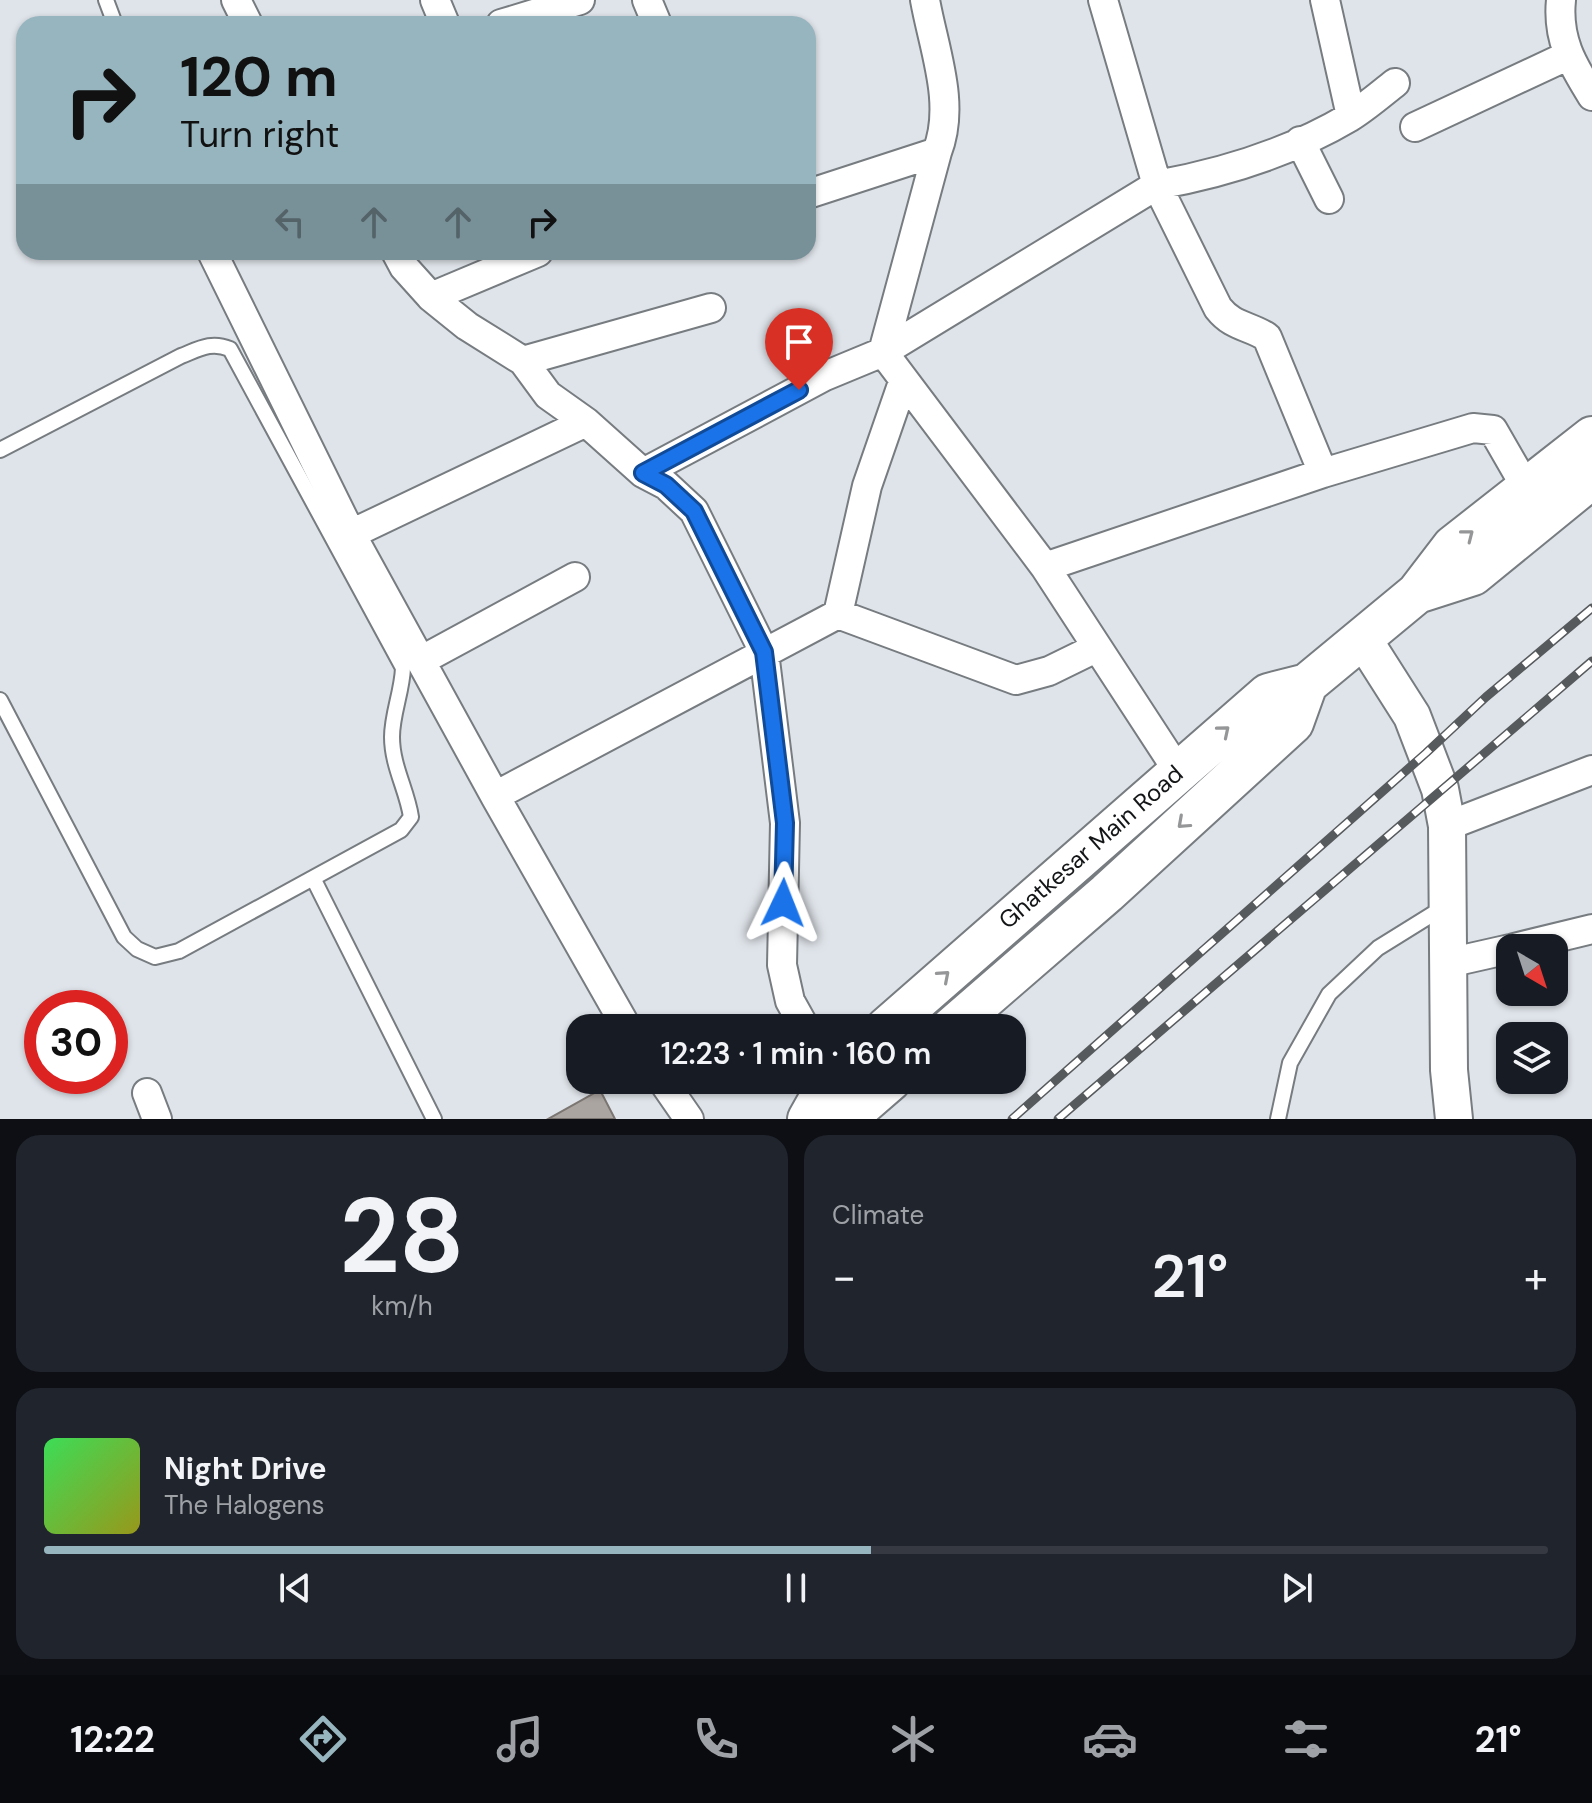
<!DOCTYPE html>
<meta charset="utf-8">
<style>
:root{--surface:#171b24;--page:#20242c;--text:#f1f3f6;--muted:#9ea1a6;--line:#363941;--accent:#97b5bf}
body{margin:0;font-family:"DM Sans",sans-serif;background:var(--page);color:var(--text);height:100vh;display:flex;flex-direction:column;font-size:30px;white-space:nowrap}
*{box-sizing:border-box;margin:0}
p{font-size:26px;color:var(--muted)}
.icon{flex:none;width:44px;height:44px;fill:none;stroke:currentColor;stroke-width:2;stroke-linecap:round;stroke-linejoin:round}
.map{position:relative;height:1119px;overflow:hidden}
.panel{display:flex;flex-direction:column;gap:16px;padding:16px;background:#0d0f14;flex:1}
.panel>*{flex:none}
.guide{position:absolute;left:16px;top:16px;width:800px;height:244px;border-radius:24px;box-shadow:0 2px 6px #0004;background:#97b5bf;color:#111;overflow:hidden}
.needle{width:52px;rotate:141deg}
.controls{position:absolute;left:1496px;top:934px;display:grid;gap:16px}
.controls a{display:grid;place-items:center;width:72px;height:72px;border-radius:16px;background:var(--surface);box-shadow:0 2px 6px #0004;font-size:40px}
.speed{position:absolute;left:24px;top:990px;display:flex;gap:16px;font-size:40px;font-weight:700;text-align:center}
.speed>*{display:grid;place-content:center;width:104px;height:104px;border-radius:50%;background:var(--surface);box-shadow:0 2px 6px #0004;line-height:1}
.speed .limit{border:12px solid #d22;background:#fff;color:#111}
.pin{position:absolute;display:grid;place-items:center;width:68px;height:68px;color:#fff;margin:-82px -34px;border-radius:50% 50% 50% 0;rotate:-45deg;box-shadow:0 0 8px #0007}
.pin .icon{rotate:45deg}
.me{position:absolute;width:88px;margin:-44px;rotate:2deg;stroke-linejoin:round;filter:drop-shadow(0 0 6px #0008)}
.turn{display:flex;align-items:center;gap:28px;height:168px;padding:0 32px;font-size:36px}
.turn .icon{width:104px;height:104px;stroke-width:2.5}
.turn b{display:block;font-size:56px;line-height:68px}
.lanes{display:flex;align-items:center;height:76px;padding:0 32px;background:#0003;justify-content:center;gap:40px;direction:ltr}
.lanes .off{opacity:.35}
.big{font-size:60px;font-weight:600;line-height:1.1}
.panel .widget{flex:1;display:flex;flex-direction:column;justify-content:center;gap:12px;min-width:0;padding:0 28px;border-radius:24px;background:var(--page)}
.panel .dial{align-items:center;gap:0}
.dial b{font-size:104px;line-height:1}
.song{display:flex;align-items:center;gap:24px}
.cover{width:96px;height:96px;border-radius:12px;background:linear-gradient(135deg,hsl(130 70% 55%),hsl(60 70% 35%))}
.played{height:8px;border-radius:4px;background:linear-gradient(90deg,var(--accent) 55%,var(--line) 55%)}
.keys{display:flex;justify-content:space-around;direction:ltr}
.heat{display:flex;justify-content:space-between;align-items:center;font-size:44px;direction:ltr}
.panel .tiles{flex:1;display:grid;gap:16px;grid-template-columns:1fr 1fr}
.widget:last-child{grid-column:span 2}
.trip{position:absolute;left:566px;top:1014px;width:460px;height:80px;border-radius:24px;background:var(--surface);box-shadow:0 2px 6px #0004;font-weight:600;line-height:80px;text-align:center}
.tab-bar{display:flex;height:128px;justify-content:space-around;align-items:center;background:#090b0e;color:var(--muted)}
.tab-bar .icon{width:56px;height:56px}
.tab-bar .active{color:var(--accent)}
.tab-bar b{font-size:36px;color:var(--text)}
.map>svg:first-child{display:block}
</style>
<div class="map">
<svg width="1592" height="1119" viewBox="0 0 1592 1119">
<rect width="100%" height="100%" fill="#dfe4ea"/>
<!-- building -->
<path fill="#aba5a1" stroke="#7c7672" stroke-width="2" d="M 600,1090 L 615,1119 L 548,1119 Z"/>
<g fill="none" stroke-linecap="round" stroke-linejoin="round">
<defs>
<path id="service" d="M 106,0 L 115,24
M 0,450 L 181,356 C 199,349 211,341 230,349 L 403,668 C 402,692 392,714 392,737 C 392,766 407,790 411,817 L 401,830 L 313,878
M 0,700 L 124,937 L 137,949 L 155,957 L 179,951 L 313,878 L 434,1119
M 1278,1119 L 1290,1063 L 1329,994 L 1378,948 L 1444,907"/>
<path id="minor" d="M 236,0 L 248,24
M 435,0 L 445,24
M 647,0 L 657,24
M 925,0 C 934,50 956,104 937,152 L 883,352 L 1045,567
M 1103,0 L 1157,185 L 1218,308 C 1233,327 1248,325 1267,337 L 1323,473
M 1325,0 L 1351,116
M 1561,0 C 1557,39 1572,64 1592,96
M 501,24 L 580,0
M 1415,127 L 1567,56
M 1300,141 L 1329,199
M 808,194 L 937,152
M 212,252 L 351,534
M 396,252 L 404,267 L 431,297 L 467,326 L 523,361 L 548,395 L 586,422 L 643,473
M 431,297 L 538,252
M 523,361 L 711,308
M 838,614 L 867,486 L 903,382
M 422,660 L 575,577
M 1178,771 L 1045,567 L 1323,473 L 1473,428 L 1493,430 L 1527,489
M 495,796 L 351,534 L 586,422
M 1447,826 L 1592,770
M 1514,948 L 1592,929
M 1448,963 L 1510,949
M 627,1028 L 495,796 L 838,614 L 1016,680 L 1049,671 L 1096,648
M 805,1028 L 790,1001 L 782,965 L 785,823 L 764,652 L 694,511 L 666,485 L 643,473 L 825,376 L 883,352 L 1157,185 C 1224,173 1291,152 1350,117 C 1366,107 1381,94 1395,83
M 662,1080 L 689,1119
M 147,1093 L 157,1119"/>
<path id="tertiary" d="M 1363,639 L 1412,716 L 1440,789 L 1447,826 L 1449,1070 L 1454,1119"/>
<path id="secondary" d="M 1417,593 L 1473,575 L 1592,478
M 886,1028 L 1268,694 L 1307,684 L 1417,593 L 1453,546 L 1592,437
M 951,1028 L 1107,893 L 1293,723 L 1307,684
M 808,1119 L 830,1080
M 812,1119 L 861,1106 L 891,1080"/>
</defs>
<!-- service casing -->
<use href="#service" stroke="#777c81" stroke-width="18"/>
<!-- minor casing -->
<use href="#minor" stroke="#777c81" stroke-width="32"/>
<!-- tertiary casing -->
<use href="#tertiary" stroke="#777c81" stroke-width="40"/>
<!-- secondary casing -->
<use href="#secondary" stroke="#777c81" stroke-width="44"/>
<!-- service -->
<use href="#service" stroke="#fff" stroke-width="14"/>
<!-- minor -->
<use href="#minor" stroke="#fff" stroke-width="28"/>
<!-- tertiary -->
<use href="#tertiary" stroke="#fff" stroke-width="36"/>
<!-- secondary -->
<use href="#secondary" stroke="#fff" stroke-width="40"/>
<defs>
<path id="rail" d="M 1012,1119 L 1426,753 L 1486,697 L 1592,608
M 1058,1119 L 1592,661"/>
</defs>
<!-- rail casing -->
<use href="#rail" stroke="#575a5d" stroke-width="9"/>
<!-- rail -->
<use href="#rail" stroke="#fff" stroke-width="6" stroke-dasharray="18" stroke-linecap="butt"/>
</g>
<!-- one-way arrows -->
<defs><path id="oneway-chevron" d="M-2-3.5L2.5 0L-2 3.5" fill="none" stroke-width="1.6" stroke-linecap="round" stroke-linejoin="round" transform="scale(2)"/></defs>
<g stroke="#959697">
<use href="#oneway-chevron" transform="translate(1468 535) rotate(-38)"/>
<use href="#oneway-chevron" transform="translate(1224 731) rotate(-40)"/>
<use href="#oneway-chevron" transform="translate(1183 823) rotate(138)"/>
<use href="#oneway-chevron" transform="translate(944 976) rotate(-41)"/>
</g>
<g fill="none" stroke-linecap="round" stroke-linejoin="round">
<defs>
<path id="route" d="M 783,903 L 785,823 L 764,652 L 694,511 L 666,485 L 643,473 L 799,390"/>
</defs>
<!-- route casing -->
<use href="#route" stroke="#114b97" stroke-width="20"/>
<!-- route -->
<use href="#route" stroke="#1a73e8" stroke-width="14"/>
</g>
<g text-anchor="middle" stroke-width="6" stroke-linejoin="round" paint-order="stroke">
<!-- street labels -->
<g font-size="24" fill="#131517" stroke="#fff">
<text transform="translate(1091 847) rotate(-41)" y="8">Ghatkesar Main Road</text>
</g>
</g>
</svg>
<div class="controls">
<a><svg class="needle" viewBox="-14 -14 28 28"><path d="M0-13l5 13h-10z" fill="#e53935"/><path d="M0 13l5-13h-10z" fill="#9ea1a6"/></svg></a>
<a><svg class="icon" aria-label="layers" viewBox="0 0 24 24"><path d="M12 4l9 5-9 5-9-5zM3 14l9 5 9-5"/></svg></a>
</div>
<div class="speed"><div class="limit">30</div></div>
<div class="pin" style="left:799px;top:390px;background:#d93025"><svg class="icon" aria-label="arrive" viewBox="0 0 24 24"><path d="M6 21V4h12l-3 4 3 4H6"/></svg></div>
<svg class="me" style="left:783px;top:903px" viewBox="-20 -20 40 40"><path d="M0-17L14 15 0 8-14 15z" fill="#1a73e8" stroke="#fff" stroke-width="4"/></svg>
<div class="trip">12:23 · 1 min · 160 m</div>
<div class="guide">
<div class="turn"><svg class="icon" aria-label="right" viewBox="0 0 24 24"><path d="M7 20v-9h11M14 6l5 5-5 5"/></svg><div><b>120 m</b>Turn right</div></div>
<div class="lanes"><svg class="icon off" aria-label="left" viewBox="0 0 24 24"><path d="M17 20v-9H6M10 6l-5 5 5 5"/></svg><svg class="icon off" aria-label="ahead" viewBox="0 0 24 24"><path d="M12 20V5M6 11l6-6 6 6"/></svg><svg class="icon off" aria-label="ahead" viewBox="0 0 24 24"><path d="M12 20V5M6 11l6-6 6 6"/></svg><svg class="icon" aria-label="right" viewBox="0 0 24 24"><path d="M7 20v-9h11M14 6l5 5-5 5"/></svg></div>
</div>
</div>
<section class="panel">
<div class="tiles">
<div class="widget dial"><b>28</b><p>km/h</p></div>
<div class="widget"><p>Climate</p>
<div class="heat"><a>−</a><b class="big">21°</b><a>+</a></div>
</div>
<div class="widget">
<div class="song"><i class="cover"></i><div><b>Night Drive</b><p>The Halogens</p></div></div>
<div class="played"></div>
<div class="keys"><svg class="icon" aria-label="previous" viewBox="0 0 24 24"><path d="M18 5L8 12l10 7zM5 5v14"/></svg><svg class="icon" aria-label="pause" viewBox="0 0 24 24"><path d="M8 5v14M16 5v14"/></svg><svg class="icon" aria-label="next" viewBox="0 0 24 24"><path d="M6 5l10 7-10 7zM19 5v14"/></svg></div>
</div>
</div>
</section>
<nav class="tab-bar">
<b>12:22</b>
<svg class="icon active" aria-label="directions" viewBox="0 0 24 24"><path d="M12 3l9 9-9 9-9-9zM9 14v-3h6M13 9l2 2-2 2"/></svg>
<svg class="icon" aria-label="music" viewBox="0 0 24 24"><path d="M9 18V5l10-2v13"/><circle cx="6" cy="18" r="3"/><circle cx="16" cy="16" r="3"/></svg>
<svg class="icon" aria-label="phone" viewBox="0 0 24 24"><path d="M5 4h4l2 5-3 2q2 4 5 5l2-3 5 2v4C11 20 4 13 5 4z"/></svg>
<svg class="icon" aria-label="climate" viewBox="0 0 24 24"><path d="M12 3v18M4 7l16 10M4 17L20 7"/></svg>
<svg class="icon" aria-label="car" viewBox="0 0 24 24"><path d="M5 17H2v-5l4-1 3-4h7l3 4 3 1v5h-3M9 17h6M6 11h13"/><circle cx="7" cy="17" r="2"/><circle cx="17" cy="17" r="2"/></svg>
<svg class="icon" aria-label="filters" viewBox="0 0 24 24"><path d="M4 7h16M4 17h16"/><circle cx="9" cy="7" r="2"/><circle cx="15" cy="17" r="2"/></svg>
<b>21°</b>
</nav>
